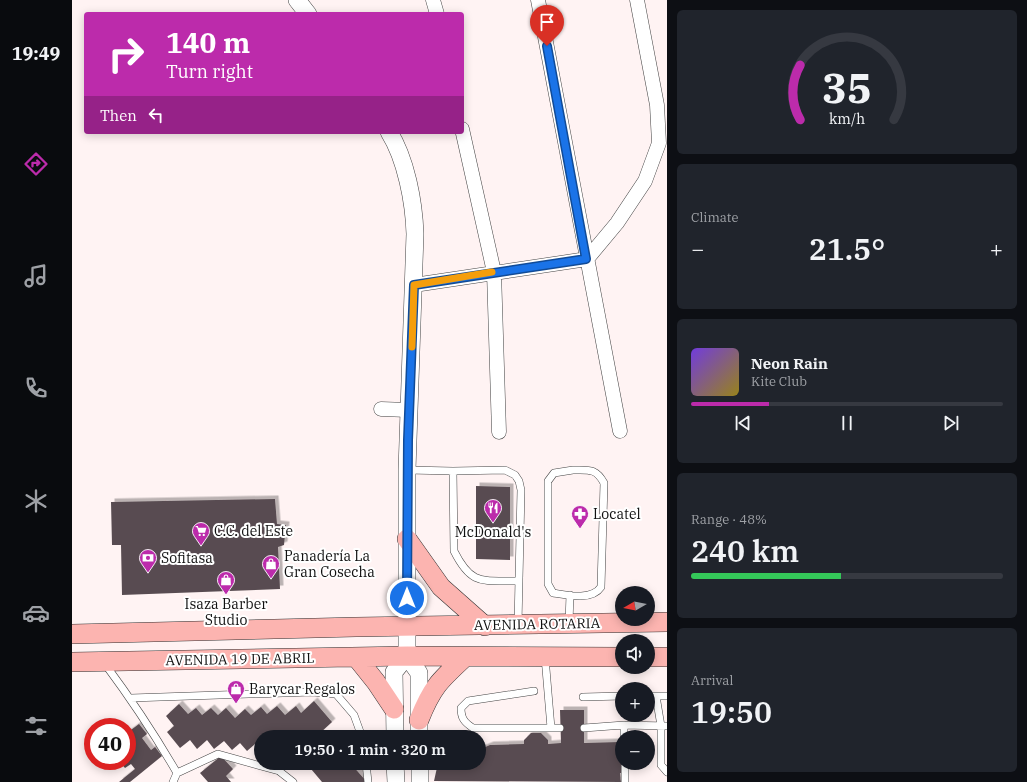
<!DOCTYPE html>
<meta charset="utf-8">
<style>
:root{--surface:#171b24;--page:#20242c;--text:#f1f3f6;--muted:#9ea1a6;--line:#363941;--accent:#bc2bab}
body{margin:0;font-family:"IBM Plex Serif",serif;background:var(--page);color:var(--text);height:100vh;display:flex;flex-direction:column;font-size:15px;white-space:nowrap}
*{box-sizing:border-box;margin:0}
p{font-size:13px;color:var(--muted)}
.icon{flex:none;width:22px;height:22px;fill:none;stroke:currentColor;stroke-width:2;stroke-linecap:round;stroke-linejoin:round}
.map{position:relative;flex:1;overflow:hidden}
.sheet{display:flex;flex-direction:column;gap:10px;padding:10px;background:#0d0f14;width:360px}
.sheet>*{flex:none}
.banner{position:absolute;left:12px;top:12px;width:380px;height:122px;border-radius:4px;box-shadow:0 2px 10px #0003;background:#bc2bab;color:#fff;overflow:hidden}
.needle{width:26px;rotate:261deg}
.fabs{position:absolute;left:543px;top:586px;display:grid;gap:8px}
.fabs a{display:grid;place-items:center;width:40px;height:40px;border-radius:50%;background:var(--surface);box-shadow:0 2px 10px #0003;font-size:20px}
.speed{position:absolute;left:12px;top:718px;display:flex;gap:8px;font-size:20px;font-weight:700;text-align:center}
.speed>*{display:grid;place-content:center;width:52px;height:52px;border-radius:50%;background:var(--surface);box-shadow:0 2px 10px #0003;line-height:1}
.speed .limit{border:6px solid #d22;background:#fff;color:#111}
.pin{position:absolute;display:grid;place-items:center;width:34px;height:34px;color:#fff;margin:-41px -17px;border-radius:50% 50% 50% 0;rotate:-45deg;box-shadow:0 0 4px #0007}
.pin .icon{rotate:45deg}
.me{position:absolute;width:44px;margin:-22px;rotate:0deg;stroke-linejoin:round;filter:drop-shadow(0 0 3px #0008)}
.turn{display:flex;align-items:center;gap:14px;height:84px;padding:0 16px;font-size:18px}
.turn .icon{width:52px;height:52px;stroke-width:2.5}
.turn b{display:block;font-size:28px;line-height:34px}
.then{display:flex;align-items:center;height:38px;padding:0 16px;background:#0003;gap:8px;font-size:15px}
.big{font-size:30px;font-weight:600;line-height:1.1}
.sheet .tile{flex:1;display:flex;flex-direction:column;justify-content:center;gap:6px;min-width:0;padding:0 14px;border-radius:6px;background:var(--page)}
.sheet .dial{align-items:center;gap:0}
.dial svg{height:104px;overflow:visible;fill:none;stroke:var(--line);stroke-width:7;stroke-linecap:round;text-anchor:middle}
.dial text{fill:var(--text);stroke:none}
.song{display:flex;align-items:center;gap:12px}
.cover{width:48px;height:48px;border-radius:6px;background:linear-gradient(135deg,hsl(260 70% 55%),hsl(50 70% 35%))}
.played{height:4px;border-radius:2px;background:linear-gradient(90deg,var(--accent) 25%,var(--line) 25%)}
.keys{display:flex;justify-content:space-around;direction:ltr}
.heat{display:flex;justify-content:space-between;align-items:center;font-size:22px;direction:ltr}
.charge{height:6px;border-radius:3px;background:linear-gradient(90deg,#34c759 48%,var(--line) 0)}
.trip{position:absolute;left:182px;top:730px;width:232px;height:40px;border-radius:20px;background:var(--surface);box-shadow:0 2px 10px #0003;font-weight:600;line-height:40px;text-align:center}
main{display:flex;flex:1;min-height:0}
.menu{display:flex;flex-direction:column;width:72px;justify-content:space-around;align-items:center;background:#090b0e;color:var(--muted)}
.menu .icon{width:28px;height:28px}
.menu .active{color:var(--accent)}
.menu b{font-size:18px;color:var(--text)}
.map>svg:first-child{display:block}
</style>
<main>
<nav class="menu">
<b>19:49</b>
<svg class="icon active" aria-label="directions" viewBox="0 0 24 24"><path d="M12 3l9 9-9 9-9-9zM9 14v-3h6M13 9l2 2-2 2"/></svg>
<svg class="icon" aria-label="music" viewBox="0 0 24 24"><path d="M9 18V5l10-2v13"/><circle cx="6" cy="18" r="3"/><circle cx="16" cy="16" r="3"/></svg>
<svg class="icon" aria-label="phone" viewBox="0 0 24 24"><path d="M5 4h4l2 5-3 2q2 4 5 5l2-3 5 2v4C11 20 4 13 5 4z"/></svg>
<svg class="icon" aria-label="climate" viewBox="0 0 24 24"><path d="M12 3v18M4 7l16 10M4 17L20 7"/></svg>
<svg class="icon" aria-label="car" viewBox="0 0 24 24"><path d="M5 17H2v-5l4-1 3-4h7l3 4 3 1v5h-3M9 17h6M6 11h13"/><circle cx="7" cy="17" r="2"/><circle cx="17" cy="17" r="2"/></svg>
<svg class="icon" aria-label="filters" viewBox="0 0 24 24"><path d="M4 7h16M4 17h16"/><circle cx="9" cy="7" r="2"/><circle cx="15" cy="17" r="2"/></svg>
</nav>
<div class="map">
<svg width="595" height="782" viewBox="0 0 595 782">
<defs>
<filter id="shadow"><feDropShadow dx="3.5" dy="-3.5" stdDeviation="0" flood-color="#0004"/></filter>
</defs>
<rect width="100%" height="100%" fill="#fff3f3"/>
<!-- building -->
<path fill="#584c51" filter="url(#shadow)" d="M 404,486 L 438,487 L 438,560 L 404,559 Z
M 203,499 L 205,524 L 214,525 L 212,545 L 206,547 L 208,589 L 50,595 L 49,545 L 40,545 L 39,502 Z
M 242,701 L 260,722 L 248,733 L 251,737 L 189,737 L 189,751 L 183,744 L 175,751 L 168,743 L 160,750 L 152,741 L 142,749 L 135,740 L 125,749 L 118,740 L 108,748 L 95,732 L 102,726 L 94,716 L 107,704 L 116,714 L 124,708 L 130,715 L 139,708 L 146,715 L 154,708 L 163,718 L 173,709 L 179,715 L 189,707 L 195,714 L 205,706 L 213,715 L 224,706 L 229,713 Z
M 488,710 L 512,710 L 512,743 L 548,742 L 550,763 L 553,773 L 548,773 L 549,782 L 362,781 L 366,763 L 407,763 L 407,746 L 411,748 L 418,745 L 452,744 L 452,740 L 459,733 L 469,733 L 476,740 L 476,744 L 489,743 Z
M 67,724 L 75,734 L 70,738 L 79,750 L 83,747 L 90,756 L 58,782 L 47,782 L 63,769 L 59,764 L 53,768 L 47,761 L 55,761 L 55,755 L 61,749 L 55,741 L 55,733 Z
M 149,756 L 161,769 L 154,776 L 159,782 L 136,782 L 128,773 Z
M 234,763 L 278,763 L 295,782 L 250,782 Z"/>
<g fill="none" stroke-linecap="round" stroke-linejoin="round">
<defs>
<path id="service" d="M 336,470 L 381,471 L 433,470 L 443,475 L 447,481 L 449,490 L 446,624
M 501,470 C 517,470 524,468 532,483 L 529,587 C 520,601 494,595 481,593 L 476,584 L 476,481 L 482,473 Z
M 381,471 L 382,551 C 400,587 411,580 446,581
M 497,622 L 498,595
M 33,664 C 59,699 83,735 105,773 L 146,754 L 207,771 L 221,782
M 462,691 L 396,701 L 389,708 C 389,718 392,722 401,728 L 479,728 L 473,657
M 576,696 L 595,696
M 584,696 L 589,726 L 589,765 L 595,772
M 511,697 L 550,696
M 59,698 L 240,692 L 264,694 L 282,715 L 290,737
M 479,728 L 488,728
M 512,728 L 552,725
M 552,737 L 552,725 L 595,726
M 294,763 L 296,782
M 553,763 L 553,782
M 101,782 L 105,773"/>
<path id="minor" d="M 361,0 L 365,14
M 466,0 L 548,431
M 390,129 L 422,272 L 427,432
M 342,285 L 515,259 L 545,223 L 573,181 L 587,143 L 585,105 L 565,0
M 309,409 L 336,410"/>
<path id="tertiary" d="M 225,0 L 236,14
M 317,132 C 334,159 342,202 343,234 L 335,470 L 335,656
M 335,656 L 347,673 L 347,737
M 323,737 L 322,672 L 335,656
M 323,763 L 324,782
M 348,763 L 348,782"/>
<path id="secondary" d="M 335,539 L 369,587 L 413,626
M 0,634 L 284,627 L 595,622
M 284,657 L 304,682 L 322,709
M 576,657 L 595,657
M 0,662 L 335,656 L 550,657
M 347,720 C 360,687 368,680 393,657"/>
</defs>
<!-- service casing -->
<use href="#service" stroke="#434343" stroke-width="8"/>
<!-- minor casing -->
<use href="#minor" stroke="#434343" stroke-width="15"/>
<!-- tertiary casing -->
<use href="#tertiary" stroke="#434343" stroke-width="18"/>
<!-- secondary casing -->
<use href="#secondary" stroke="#323232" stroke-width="20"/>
<!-- service -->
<use href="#service" stroke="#fff" stroke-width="7"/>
<!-- minor -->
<use href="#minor" stroke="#fff" stroke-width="14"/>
<!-- tertiary -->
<use href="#tertiary" stroke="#fff" stroke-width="17"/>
<!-- secondary -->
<use href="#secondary" stroke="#fcb4b0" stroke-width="19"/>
</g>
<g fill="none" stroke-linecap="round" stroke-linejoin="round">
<defs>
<path id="route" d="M 335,598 L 336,440 L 342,285 L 514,259 L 475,46"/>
</defs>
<!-- route casing -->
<use href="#route" stroke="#114b97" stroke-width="10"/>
<!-- route -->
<use href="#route" stroke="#1a73e8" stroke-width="7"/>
<!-- slow -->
<path stroke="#f59e0b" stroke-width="7" d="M 340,347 L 342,285 L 420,272"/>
</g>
<!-- icons -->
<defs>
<symbol id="restaurant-pin" viewBox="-11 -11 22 30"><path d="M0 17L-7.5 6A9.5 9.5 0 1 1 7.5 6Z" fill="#bc2bab" stroke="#fff"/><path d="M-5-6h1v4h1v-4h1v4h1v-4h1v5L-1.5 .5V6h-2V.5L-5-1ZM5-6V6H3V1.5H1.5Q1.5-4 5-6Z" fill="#fff"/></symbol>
<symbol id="pharmacy-pin" viewBox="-11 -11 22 30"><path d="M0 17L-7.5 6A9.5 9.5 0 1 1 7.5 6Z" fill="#bc2bab" stroke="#fff"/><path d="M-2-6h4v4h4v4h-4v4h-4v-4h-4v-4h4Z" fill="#fff"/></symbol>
<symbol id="supermarket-pin" viewBox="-11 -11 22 30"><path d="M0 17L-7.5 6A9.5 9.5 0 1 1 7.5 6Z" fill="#bc2bab" stroke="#fff"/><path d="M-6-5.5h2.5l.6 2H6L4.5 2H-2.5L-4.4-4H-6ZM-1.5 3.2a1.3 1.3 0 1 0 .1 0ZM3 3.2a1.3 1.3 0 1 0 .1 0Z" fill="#fff"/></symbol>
<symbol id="bank-pin" viewBox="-11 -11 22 30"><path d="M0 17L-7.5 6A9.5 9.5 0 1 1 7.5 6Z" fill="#bc2bab" stroke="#fff"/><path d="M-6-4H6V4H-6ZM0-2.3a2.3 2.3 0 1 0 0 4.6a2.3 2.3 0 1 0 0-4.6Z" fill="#fff"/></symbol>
<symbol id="shop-pin" viewBox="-11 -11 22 30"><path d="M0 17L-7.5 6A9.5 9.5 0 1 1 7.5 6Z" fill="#bc2bab" stroke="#fff"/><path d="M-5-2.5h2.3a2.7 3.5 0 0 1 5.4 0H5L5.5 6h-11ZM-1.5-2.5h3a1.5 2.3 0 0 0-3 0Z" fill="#fff"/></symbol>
</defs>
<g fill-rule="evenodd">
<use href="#restaurant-pin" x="411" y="498" width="20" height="27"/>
<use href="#pharmacy-pin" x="498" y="504" width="20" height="27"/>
<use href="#supermarket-pin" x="119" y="521" width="20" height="27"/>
<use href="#bank-pin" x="66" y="548" width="20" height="27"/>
<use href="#shop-pin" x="189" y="554" width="20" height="27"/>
<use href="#shop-pin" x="144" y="570" width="20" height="27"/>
<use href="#shop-pin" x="154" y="679" width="20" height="27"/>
</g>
<g text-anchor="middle" stroke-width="4" stroke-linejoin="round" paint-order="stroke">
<!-- poi labels -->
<g font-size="14" fill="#101010" stroke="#fff" text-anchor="start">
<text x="521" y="519">Locatel</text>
<text x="142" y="536">C.C. del Este</text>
<text x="421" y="537" text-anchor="middle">McDonald's</text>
<text x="212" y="561">Panadería La<tspan x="212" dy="16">Gran Cosecha</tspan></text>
<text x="89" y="563">Sofitasa</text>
<text x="154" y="609" text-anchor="middle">Isaza Barber<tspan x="154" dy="16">Studio</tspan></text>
<text x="177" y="694">Barycar Regalos</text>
</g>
<!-- street labels -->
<g font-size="14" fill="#101010" stroke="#fff">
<text transform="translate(465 624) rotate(-1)" y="5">AVENIDA ROTARIA</text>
<text transform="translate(168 659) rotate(-1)" y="5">AVENIDA 19 DE ABRIL</text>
</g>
</g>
</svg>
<div class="fabs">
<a><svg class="needle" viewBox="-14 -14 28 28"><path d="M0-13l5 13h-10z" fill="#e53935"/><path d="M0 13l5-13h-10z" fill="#9ea1a6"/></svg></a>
<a><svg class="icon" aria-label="sound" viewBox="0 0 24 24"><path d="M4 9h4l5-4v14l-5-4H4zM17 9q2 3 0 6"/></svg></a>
<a>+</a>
<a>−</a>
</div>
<div class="speed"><div class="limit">40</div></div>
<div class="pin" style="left:475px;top:46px;background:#d93025"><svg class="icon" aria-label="arrive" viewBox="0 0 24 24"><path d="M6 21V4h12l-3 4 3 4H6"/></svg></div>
<svg class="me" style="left:335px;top:598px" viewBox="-20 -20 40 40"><circle r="17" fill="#1a73e8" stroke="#fff" stroke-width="3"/><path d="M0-11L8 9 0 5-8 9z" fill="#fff"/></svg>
<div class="trip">19:50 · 1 min · 320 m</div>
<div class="banner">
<div class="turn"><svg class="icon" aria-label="right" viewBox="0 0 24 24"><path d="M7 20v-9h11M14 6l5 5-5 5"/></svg><div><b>140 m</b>Turn right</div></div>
<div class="then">Then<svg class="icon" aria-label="left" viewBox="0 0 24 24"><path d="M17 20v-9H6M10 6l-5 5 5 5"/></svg></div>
</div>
</div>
<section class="sheet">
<div class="tile dial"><svg viewBox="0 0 100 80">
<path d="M14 69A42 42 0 1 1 86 69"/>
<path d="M14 69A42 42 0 0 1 14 27" stroke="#bc2bab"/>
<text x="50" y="56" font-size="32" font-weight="700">35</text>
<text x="50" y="72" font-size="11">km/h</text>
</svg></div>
<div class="tile"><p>Climate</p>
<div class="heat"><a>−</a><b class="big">21.5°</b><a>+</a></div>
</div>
<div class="tile">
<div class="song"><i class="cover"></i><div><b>Neon Rain</b><p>Kite Club</p></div></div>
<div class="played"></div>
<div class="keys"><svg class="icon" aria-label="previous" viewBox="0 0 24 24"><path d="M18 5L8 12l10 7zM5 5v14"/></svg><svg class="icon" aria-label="pause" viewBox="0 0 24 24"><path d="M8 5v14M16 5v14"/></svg><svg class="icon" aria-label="next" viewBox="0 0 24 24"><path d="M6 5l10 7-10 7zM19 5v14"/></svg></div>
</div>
<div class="tile"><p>Range · 48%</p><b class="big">240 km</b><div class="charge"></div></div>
<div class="tile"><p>Arrival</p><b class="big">19:50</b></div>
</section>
</main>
